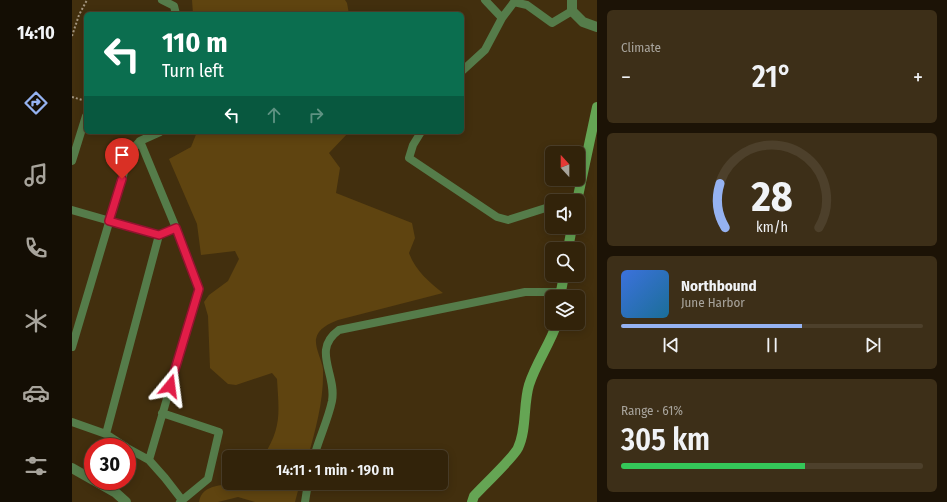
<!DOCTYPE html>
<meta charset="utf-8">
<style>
:root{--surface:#32230a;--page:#3d2f18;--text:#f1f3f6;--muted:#a8a49c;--line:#4d402b;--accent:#95b2f1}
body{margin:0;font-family:"Fira Sans Condensed",sans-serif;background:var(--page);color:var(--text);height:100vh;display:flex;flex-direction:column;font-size:15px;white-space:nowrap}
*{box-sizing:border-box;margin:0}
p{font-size:13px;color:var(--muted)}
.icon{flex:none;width:22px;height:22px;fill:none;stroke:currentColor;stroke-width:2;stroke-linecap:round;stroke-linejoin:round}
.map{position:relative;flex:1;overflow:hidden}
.drawer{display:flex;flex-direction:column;gap:10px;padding:10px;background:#1c1306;width:350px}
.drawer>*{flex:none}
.guide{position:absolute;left:12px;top:12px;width:380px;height:122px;border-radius:6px;box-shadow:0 2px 10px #0003,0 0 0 1px var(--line);background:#0b6e4f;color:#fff;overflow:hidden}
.needle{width:26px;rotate:339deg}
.buttons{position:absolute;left:473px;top:146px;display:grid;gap:8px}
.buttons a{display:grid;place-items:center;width:40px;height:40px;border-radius:6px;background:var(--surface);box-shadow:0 2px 10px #0003,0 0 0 1px var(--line);font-size:20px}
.speed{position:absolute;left:12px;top:438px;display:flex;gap:8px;font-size:20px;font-weight:700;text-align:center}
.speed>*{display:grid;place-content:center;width:52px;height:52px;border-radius:50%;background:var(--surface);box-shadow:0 2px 10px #0003,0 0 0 1px var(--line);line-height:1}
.speed .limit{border:6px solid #d22;background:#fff;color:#111}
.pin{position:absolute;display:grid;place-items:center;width:34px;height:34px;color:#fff;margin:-41px -17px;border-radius:50% 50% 50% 0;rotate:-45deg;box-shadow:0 0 4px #0007}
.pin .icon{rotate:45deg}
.me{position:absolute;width:44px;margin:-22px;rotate:16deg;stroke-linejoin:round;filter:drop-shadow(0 0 3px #0008)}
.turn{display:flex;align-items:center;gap:14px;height:84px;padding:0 12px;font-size:18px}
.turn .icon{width:52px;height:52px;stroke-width:2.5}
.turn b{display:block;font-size:28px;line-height:34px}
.lanes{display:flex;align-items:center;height:38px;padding:0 12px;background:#0003;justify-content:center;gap:20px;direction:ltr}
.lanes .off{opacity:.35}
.big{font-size:30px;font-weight:600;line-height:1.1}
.drawer .card{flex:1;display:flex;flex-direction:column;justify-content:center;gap:6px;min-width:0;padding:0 14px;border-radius:6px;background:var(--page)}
.drawer .dial{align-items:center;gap:0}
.dial svg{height:104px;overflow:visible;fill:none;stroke:var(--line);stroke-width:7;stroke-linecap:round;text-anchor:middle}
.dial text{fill:var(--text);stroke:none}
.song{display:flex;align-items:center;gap:12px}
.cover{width:48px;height:48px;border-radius:6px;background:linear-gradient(135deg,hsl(220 70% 55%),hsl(200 70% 35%))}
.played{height:4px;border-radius:2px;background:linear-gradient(90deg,var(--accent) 60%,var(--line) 60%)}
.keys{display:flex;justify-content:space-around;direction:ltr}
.heat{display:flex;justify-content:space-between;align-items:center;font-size:22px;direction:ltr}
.charge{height:6px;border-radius:3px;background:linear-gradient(90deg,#34c759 61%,var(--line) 0)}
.trip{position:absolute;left:150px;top:450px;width:226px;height:40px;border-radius:6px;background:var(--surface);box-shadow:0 2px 10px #0003,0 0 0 1px var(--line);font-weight:600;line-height:40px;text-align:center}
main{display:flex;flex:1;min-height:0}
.tabs{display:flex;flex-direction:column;width:72px;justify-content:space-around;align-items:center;background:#140e04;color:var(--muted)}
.tabs .icon{width:28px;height:28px}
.tabs .on{color:var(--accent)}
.tabs b{font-size:18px;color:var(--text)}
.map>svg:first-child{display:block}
</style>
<main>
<nav class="tabs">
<b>14:10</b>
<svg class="icon on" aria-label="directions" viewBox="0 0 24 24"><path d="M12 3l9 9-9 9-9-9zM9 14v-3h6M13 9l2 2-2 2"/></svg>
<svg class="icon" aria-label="music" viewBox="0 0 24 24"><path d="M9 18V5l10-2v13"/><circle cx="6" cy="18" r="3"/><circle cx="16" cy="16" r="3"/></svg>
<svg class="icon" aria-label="phone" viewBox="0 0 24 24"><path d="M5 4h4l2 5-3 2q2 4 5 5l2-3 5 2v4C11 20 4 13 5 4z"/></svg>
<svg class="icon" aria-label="climate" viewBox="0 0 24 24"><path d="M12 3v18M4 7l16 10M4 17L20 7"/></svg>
<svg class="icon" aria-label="car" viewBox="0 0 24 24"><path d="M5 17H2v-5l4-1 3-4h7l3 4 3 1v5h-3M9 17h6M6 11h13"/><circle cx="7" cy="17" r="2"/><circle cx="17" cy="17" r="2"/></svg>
<svg class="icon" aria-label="filters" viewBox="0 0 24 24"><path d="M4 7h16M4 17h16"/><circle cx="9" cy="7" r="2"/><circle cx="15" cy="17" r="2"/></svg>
</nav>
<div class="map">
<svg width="525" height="502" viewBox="0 0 525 502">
<rect width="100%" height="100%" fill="#422f0e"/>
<!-- green -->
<path fill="#5f4410" d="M 120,0 L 273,0 L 275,3 L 277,14 L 121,14 Z
M 125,132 L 277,132 L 257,153 L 268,168 L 264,193 L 340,223 L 343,238 L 337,253 C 343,270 357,282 371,293 L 266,320 C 257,324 246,328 244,339 C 243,349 250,360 251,369 C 252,399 244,428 236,457 L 191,457 C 210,427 207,413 205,379 L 200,373 L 164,385 L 156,384 L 138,368 L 136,316 L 132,302 L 137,295 L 156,281 L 167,259 L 163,251 L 129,255 L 125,224 L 97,159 L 119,147 Z
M 169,483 L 228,483 L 223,502 L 183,502 L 166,497 L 146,502 L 127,502 C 130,483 154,485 169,483 Z"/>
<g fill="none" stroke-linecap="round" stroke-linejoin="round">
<!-- path -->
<path stroke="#a3957f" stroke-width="2" stroke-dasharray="2 2" stroke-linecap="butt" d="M 0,36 L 7,15 L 15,0
M 0,97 L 14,101"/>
<!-- minor -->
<path stroke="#557c4a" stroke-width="8" d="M 90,0 L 102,6 L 104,14
M 413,0 L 430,18
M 390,71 L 413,50 L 430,18 L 442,2 L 455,5 L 480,23 L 500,11
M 349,132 L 341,145 L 337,158 L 425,217 L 436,220 L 480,206
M 0,161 L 14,116
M 0,210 L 87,235 L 104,228
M 0,347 L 58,152 L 68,141
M 90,413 L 147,432 L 136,479 L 108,502
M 0,422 L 34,434 L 54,447
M 34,434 L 87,235
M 55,448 L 77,460 L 93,478 L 110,500
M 242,457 C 247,438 256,420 260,401 C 265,374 239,350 267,330 L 453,292 L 489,292
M 77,460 L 127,289 L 104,228 L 68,141 L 88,132
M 233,502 L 236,483"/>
<!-- tertiary -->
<path stroke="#557c4a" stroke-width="10" d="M 500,0 L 500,11 L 511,22 L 525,27
M 0,468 L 21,480
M 23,481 L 44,493 L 54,502"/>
<!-- secondary -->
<path stroke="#65a554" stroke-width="10" d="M 505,201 L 525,107
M 496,249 L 500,227
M 488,297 L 492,275
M 400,502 L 402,496 C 411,486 442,457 446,448 C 455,429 451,405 457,385 C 464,363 478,344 485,323"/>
</g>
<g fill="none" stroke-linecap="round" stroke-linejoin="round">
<defs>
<path id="route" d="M 50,179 L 37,221 L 87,235 L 104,228 L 127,289 L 98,386"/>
</defs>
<!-- route casing -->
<use href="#route" stroke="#92132f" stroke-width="10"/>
<!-- route -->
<use href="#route" stroke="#e11d48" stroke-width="7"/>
</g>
</svg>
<div class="buttons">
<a><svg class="needle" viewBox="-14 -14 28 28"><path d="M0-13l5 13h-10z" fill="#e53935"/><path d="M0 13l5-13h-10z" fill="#a8a49c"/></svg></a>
<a><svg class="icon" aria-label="sound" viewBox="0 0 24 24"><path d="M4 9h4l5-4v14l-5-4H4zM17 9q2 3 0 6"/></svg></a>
<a><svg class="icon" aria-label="search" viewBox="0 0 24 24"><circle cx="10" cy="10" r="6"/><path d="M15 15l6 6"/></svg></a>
<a><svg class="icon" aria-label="layers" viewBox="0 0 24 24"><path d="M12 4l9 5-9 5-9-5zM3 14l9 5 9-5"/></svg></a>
</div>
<div class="speed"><div class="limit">30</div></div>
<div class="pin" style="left:50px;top:179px;background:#d93025"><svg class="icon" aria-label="arrive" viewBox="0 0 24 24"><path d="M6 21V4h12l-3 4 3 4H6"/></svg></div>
<svg class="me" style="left:98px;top:386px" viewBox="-20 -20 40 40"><path d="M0-17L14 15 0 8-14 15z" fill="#e11d48" stroke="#fff" stroke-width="4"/></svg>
<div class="trip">14:11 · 1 min · 190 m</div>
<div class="guide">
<div class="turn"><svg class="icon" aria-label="left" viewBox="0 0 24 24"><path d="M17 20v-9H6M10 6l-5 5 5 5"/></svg><div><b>110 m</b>Turn left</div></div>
<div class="lanes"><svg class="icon" aria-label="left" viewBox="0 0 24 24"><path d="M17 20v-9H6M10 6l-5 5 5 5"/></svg><svg class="icon off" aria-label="ahead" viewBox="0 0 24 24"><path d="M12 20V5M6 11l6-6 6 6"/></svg><svg class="icon off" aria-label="right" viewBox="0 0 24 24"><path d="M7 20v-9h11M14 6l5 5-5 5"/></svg></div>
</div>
</div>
<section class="drawer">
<div class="card"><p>Climate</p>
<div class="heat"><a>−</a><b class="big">21°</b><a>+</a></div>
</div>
<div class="card dial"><svg viewBox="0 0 100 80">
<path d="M14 69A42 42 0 1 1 86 69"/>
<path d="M14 69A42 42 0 0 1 10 35" stroke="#95b2f1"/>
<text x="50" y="56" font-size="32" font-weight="700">28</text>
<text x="50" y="72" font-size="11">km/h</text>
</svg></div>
<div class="card">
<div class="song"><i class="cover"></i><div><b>Northbound</b><p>June Harbor</p></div></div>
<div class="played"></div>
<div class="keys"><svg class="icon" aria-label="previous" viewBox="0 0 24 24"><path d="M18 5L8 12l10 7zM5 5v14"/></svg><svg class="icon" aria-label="pause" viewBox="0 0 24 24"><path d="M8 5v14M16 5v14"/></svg><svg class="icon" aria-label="next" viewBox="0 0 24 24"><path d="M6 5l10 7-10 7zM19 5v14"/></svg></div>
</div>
<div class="card"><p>Range · 61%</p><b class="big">305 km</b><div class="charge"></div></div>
</section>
</main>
